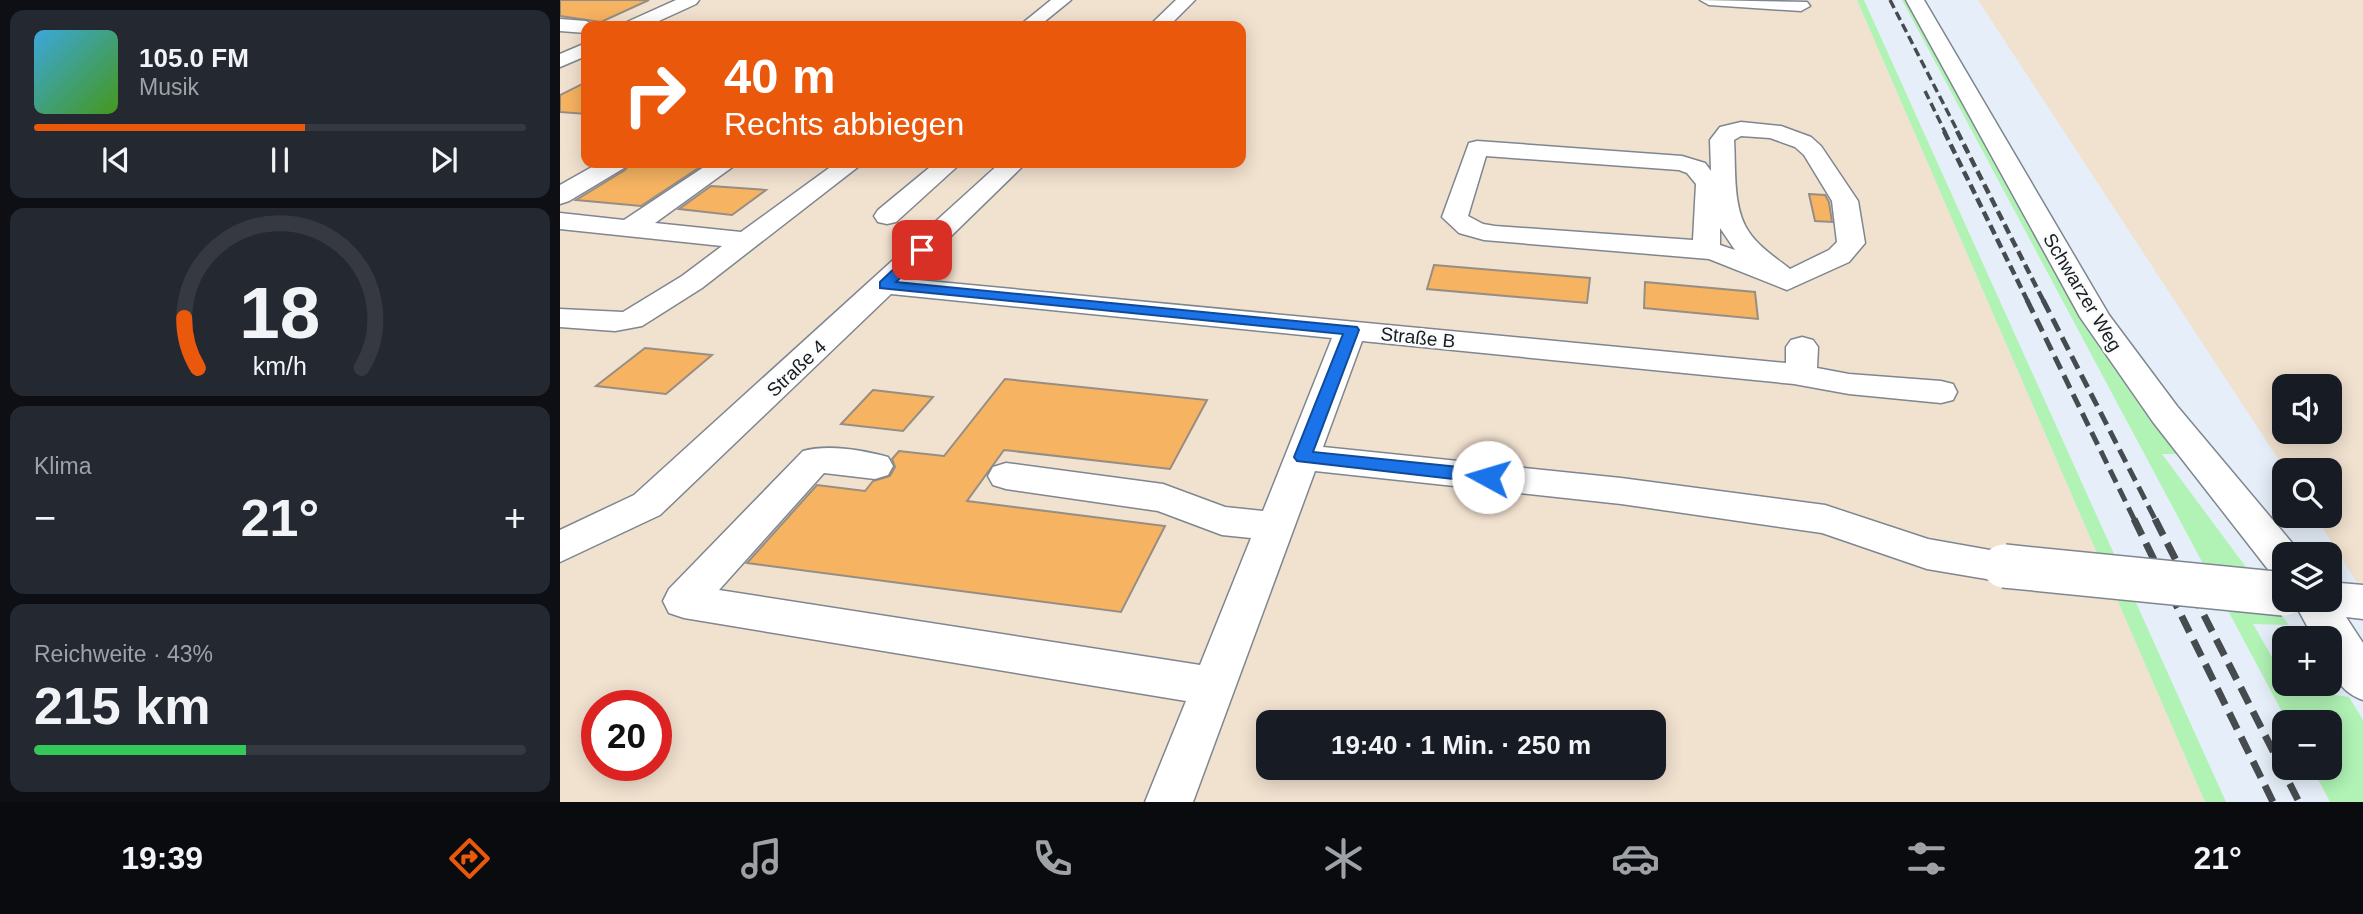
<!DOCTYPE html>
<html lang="de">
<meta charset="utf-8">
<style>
:root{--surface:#171b24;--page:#242831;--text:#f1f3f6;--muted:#9ea1a6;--line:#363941;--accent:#ea580c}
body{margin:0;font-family:Helvetica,sans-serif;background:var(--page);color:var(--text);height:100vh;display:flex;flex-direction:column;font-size:26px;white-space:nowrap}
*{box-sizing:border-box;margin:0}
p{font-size:23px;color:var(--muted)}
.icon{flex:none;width:38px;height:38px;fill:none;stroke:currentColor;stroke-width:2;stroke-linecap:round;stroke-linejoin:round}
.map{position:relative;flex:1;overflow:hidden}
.side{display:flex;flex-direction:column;gap:10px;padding:10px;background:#0d0f14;width:560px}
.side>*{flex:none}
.banner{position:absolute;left:21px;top:21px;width:665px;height:147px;border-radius:14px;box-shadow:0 4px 18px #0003;background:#ea580c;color:#fff;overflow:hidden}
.tools{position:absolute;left:1712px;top:374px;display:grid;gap:14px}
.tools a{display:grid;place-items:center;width:70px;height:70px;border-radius:14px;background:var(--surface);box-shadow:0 4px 18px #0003;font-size:35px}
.speed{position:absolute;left:21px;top:690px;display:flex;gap:14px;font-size:35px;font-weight:700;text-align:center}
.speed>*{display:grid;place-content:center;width:91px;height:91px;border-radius:50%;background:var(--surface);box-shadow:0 4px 18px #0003;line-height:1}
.speed .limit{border:10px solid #d22;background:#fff;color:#111}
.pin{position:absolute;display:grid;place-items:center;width:60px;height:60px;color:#fff;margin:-30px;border-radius:14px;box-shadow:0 4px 10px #0006}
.me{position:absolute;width:77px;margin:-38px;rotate:276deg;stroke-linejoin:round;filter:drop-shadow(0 0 5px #0008)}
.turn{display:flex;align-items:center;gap:24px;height:147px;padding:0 28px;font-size:32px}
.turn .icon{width:91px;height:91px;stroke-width:2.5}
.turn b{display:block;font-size:49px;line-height:60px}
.big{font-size:52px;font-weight:600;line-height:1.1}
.side .widget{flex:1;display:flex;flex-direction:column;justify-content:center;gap:10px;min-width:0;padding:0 24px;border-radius:14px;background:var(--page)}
.side .dial{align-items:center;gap:0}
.dial svg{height:182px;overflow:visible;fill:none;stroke:var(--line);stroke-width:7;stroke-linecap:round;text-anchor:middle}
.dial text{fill:var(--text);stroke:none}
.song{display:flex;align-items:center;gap:21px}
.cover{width:84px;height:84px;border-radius:10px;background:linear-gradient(135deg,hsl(200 70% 55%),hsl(100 70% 35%))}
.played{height:7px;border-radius:4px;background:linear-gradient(90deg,var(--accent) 55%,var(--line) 55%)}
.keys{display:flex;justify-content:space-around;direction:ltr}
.heat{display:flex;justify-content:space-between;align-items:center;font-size:38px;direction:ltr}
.charge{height:10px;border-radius:5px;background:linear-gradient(90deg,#34c759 43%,var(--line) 0)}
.trip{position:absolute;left:696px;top:710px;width:410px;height:70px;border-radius:14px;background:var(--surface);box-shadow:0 4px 18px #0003;font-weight:600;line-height:70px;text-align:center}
.tab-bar{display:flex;height:112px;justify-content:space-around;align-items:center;background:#090b0e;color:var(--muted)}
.tab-bar .icon{width:49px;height:49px}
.tab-bar .selected{color:var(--accent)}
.tab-bar b{font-size:32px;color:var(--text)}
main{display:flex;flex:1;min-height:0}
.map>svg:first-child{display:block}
</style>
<main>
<section class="side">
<div class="widget">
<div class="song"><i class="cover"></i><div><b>105.0 FM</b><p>Musik</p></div></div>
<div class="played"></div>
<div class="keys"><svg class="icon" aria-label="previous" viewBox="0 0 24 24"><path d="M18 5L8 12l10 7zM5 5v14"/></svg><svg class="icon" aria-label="pause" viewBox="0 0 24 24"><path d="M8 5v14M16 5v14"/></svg><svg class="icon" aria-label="next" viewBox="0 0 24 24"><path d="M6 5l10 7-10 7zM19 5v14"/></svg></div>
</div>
<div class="widget dial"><svg viewBox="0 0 100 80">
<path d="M14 69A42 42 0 1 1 86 69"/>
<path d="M14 69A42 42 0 0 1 8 47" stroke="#ea580c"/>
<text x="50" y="56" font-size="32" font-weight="700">18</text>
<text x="50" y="72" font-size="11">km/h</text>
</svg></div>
<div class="widget"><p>Klima</p>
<div class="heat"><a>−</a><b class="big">21°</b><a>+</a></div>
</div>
<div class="widget"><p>Reichweite · 43%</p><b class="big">215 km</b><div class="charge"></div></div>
</section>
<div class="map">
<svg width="1803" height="802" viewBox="0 0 1803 802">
<rect width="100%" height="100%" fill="#e6eff9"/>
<!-- industrial -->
<path fill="#f1e1cf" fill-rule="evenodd" d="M 0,0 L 1297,0 L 1645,802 L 0,802 ZM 26,26 L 681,26 L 681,163 L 26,163 ZM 37,705 L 96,705 L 96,765 L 37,765 ZM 709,723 L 1094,723 L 1094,768 L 709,768 Z
M 1418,0 L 1803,0 L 1803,592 L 1755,516 L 1769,516 L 1769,471 L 1726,471 ZM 1724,387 L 1769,387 L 1769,432 L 1724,432 Z"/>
<!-- green -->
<path fill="#b0f3b5" d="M 1297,0 L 1304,0 L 1666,802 L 1645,802 Z
M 1342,0 L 1350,0 L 1525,320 L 1563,379 L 1623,454 L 1602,454 L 1729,625 L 1693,624 L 1724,678 L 1724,684 L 1749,684 L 1754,692 L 1789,697 L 1803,720 L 1803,802 L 1770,802 L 1752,768 L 1769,768 L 1769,723 L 1728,723 Z"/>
<!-- building -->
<path fill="#f6b361" stroke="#968e85" stroke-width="2" d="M 0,0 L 89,0 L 41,22 L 0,16 Z
M 26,82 L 26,114 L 0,112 L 0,95 Z
M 71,163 L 146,163 L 81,206 L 16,200 L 65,170 Z
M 151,186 L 206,190 L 172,215 L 119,209 Z
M 1249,194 L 1265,195 L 1269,202 L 1272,222 L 1255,221 Z
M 874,265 L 1030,278 L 1027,303 L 867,289 Z
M 1085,282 L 1195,292 L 1198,319 L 1084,308 Z
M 85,348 L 152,355 L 106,394 L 36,386 Z
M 445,379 L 647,400 L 610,469 L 444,450 L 407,501 L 605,526 L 561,612 L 187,563 L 257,485 L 305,491 L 313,481 L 330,476 L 335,467 L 332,459 L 339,451 L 384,456 Z
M 313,390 L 373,397 L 343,431 L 281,424 Z"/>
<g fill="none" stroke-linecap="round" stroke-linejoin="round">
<defs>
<path id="minor" d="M 116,0 L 139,0 L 136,4 L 88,26 L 65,26 L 67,22 Z
M 491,0 L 511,0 L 479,26 L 459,26 Z
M 616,0 L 635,0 L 609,26 L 589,26 Z
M 1140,0 L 1247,2 L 1250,6 L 1241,11 L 1149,5 Z
M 1346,0 L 1364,0 L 1549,315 L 1617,406 L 1738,550 L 1740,555 L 1724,555 L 1724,576 L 1710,572 L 1593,422 L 1520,317 Z
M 0,19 L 26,21 L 35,26 L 26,26 L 26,33 L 0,31 Z
M 26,43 L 26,56 L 0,67 L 0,54 Z
M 1181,122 L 1221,126 L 1251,137 L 1261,146 L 1298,201 L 1305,243 L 1289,262 L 1227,290 L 1149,259 L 924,240 L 899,233 L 882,217 L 909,143 L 917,141 L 1122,156 L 1145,163 L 1151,171 L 1150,140 L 1160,127 ZM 1181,136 L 1210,138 L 1235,147 L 1244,155 L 1272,201 L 1277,242 L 1269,250 L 1230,269 C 1216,258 1199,247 1189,232 C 1172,208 1176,168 1174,140 ZM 926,156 L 1119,170 L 1127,173 L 1136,184 L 1133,240 L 935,226 L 923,224 L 908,216 ZM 1160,228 L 1175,250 L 1160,245 Z
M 39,163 L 68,163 L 64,168 L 9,201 L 0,204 L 0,185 Z
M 150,163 L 178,163 L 95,223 L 181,232 L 276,163 L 303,163 L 142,288 L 82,326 L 55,331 L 0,327 L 0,309 L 63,312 L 122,276 L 162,246 L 0,229 L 0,213 L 64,220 Z
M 375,163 L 401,163 L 336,222 L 327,224 L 318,222 L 314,216 L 318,210 Z
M 440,163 L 466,163 L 347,279 L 1226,363 L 1226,347 L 1231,340 L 1242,337 L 1253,340 L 1258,347 L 1257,368 L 1289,374 L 1381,381 L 1393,384 L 1397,392 L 1393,400 L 1381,403 L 1289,394 L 1234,384 L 802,341 L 763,447 L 1061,478 L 1265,505 L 1368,539 L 1458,555 L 1464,566 L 1458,577 L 1444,582 L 1367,569 L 1262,533 L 1061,504 L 755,471 L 633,802 L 585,802 L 626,701 L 124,618 L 109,613 L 103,601 L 109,589 L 243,451 C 268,444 303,450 328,457 L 333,466 L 328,475 L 315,479 L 264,473 L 159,590 L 640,665 L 691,538 L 662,535 L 598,511 L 446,489 L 433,485 L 428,476 L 433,467 L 446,463 L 603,484 L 665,507 L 703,511 L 772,338 L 331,294 L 100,515 L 0,562 L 0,530 L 74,495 Z
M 1769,582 L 1803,585 L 1803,619 L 1786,617 L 1803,643 L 1803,700 C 1775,690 1769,667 1769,639 L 1754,639 L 1733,600 L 1769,600 Z"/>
</defs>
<!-- minor casing -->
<use href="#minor" stroke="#7e868f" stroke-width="3"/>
<!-- minor -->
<use href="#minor" fill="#fff" fill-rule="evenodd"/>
<!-- rail-far3 -->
<path stroke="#464b4f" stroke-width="3.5" stroke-dasharray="9 4.5" stroke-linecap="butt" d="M 1330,0 L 1398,132
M 1365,91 L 1385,132"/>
<!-- rail-far2 -->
<path stroke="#464b4f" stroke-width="4.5" stroke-dasharray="10 5" stroke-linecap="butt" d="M 1384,131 L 1468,302
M 1397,131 L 1484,302"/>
<!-- rail-far1 -->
<path stroke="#464b4f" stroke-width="5" stroke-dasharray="14 7" stroke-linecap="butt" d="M 1467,300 L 1575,521
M 1483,300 L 1596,521"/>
<!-- rail -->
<path stroke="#464b4f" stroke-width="7" stroke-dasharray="18 9" stroke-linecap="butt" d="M 1574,519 L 1713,802
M 1595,519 L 1739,802"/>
<defs>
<path id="minor-bridge" d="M 1444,566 L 1724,594"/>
</defs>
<!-- minor-bridge casing -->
<use href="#minor-bridge" stroke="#7e868f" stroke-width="46" stroke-linecap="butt"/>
<!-- minor-bridge -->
<use href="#minor-bridge" stroke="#fff" stroke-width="43"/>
</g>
<!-- route -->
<path fill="#1a73e8" stroke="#114b97" stroke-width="2" d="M 362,246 L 367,247 L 367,253 L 336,282 L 797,327 L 799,330 L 753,452 L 928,470 L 937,477 L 928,483 L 737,461 L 734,457 L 783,334 L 320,288 L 320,282 L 357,247 Z"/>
<g text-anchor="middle" stroke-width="5" stroke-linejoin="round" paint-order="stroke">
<!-- street labels -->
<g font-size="19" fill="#181c1f" stroke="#fafbfd">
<text transform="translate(1523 292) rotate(59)" y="7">Schwarzer Weg</text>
<text transform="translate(858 337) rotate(6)" y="7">Straße B</text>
<text transform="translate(236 368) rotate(-43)" y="7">Straße 4</text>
</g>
</g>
</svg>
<div class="tools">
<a><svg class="icon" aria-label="sound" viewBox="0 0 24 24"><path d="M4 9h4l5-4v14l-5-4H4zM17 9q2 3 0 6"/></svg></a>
<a><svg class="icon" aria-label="search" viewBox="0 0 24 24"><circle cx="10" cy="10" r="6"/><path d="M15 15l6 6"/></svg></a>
<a><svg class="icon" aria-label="layers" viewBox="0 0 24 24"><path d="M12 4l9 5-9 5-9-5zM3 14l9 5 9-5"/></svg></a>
<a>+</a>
<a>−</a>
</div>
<div class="speed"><div class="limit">20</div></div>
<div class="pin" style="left:362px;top:250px;background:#d93025"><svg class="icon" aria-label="arrive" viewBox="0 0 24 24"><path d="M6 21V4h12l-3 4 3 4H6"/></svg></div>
<svg class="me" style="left:928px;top:477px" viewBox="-20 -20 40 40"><circle r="19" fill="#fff"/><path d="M0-13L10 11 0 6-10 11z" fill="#1a73e8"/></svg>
<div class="trip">19:40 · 1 Min. · 250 m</div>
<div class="banner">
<div class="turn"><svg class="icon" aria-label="right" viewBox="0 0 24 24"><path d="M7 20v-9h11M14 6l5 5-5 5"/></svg><div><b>40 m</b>Rechts abbiegen</div></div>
</div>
</div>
</main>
<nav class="tab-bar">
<b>19:39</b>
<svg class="icon selected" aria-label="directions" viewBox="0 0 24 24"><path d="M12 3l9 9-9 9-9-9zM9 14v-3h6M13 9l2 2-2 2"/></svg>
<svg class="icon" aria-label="music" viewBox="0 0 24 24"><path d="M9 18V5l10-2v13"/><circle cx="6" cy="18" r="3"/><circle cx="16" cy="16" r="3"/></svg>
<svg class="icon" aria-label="phone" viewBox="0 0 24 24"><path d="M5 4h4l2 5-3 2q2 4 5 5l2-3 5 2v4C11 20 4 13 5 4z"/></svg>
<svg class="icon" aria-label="climate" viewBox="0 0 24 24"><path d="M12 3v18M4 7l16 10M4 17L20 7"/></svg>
<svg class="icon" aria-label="car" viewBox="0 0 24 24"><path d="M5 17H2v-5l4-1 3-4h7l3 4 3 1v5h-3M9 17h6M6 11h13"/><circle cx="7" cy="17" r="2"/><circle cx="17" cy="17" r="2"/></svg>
<svg class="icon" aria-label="filters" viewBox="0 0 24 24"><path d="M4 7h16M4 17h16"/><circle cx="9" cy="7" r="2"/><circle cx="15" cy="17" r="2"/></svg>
<b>21°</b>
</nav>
